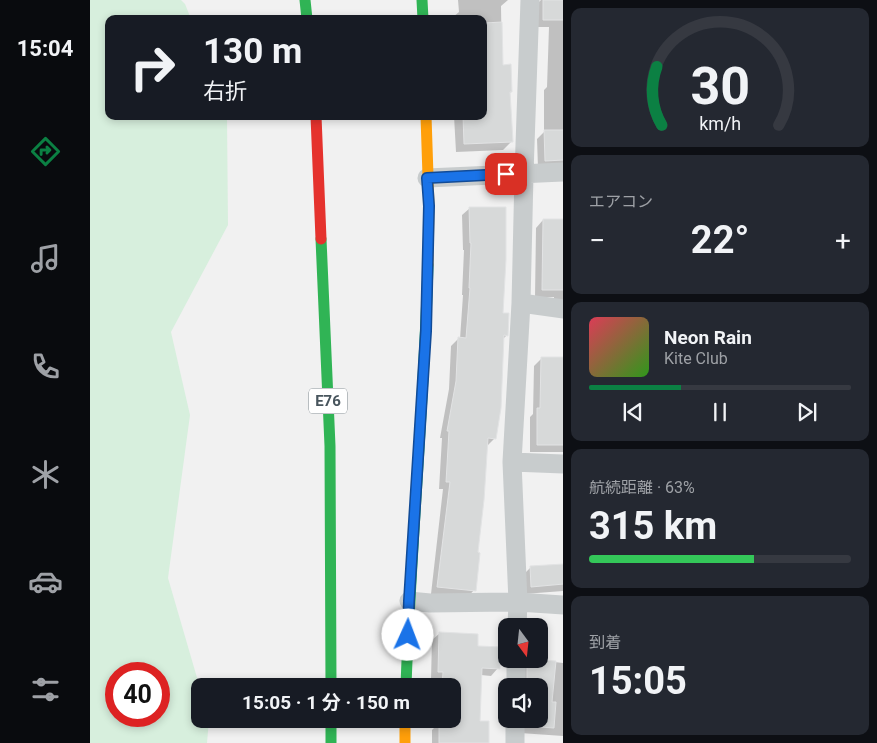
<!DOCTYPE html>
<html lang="ja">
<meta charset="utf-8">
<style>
:root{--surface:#171b24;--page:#242831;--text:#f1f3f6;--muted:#9ea1a6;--line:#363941;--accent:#0b8043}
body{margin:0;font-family:Roboto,"Noto Sans JP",sans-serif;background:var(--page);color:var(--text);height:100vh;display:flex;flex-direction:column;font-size:19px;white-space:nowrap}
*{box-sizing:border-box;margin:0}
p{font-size:16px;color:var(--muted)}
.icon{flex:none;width:28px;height:28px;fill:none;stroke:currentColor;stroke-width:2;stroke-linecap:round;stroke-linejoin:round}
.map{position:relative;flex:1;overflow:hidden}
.drawer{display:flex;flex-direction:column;gap:8px;padding:8px;background:#0d0f14;width:314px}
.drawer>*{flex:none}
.banner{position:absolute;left:15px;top:15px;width:382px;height:105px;border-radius:10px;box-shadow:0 2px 8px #0003;background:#171b24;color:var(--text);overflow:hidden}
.needle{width:32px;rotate:165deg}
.fabs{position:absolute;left:408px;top:618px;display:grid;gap:10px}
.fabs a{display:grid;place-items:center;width:50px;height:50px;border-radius:10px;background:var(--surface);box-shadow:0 2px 8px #0003;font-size:25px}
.speed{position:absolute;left:15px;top:662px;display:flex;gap:10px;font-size:25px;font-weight:700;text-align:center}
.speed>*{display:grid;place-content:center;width:65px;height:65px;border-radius:50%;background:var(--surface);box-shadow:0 2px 8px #0003;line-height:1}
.speed .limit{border:8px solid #d22;background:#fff;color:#111}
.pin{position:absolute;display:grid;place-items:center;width:42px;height:42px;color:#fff;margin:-21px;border-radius:10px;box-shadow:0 2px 8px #0006}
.me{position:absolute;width:55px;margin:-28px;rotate:2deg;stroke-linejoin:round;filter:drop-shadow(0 0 4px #0008)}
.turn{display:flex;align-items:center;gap:18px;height:105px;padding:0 15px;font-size:22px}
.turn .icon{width:65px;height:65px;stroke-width:2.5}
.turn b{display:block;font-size:35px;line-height:42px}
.big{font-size:38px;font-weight:700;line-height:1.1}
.drawer .widget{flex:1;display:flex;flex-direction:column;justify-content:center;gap:8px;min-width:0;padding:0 18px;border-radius:10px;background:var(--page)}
.drawer .dial{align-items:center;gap:0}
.dial svg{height:130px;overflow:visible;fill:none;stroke:var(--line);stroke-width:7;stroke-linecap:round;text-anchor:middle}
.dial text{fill:var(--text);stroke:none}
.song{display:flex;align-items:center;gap:15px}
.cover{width:60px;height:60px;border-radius:8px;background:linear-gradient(135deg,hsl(350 70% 55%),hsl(110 70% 35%))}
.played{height:5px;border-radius:2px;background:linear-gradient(90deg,var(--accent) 35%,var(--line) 35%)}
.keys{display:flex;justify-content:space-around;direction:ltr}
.heat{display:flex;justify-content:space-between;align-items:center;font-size:28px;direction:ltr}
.charge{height:8px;border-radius:4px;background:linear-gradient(90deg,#34c759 63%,var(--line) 0)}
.trip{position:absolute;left:101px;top:678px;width:270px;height:50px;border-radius:10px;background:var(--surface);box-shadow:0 2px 8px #0003;font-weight:700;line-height:50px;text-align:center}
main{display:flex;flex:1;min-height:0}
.tabs{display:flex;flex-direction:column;width:90px;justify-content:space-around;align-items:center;background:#090b0e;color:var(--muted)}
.tabs .icon{width:35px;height:35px}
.tabs .active{color:var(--accent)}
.tabs b{font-size:22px;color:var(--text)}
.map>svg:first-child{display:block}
</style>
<main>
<nav class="tabs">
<b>15:04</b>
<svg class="icon active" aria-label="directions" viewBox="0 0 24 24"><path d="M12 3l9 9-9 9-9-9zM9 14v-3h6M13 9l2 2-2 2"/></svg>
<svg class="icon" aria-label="music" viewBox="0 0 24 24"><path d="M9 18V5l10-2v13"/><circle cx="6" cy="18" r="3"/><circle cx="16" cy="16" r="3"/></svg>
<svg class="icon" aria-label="phone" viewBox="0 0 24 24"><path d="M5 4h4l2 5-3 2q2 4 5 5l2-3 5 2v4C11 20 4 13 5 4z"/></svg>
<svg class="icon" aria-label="climate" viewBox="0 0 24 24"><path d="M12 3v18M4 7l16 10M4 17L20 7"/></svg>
<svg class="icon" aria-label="car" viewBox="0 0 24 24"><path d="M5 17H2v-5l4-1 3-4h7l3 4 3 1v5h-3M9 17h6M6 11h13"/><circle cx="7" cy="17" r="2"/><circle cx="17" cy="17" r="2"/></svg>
<svg class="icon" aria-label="filters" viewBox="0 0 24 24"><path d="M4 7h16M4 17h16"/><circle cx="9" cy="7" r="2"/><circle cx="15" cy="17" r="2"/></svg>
</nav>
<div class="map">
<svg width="474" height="743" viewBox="0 0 474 743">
<rect width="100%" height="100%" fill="#f1f1f1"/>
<!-- green -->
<path fill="#d7efdd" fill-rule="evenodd" d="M 0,0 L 91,0 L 95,4 L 101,19 L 19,19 L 19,116 L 137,116 L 138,225 L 81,332 L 100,415 L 78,578 L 110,688 L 110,719 L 119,720 L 117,743 L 0,743 ZM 26,674 L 69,674 L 69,716 L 26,716 Z"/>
<!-- shadow -->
<path fill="#0003" d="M 368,0 L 418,0 L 411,6 L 412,66 L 421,92 L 419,94 L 421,142 L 413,150 L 366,152 L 364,116 L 394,116 L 394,19 L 363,19 L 363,17 L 369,12 Z
M 451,0 L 474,0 L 474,167 L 448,168 L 447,139 L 454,132 L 454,90 L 457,87 L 459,27 L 446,27 L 446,5 Z
M 380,208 L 412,314 L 417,335 L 413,339 L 404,439 L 396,447 L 386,554 L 384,590 L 377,598 L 341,594 L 353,489 L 349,489 L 352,438 L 350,438 L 359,389 L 361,346 L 368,339 L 370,339 L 373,295 L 372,295 L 374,250 L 373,250 L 372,215 Z
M 453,220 L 474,220 L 474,306 L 464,304 L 464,297 L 445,297 L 446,228 Z
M 452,358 L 474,359 L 474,452 L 440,452 L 440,417 L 443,414 L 444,366 Z
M 474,565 L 474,591 L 434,594 L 433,575 L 440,568 Z
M 350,633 L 386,647 L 408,668 L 401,676 L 391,675 L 389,722 L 398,743 L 342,743 L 342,730 L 344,728 L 344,719 L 362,719 L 362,686 L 345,686 L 346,679 L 341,679 L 342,640 Z
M 438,659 L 474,663 L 474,736 L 430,733 L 426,719 L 449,719 L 449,686 L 431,686 L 431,666 Z"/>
<!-- building -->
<path fill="#d7d9d9" stroke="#e2e3e4" d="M 453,0 L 474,0 L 474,20 L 453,20 Z
M 412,22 L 413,65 L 421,64 L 422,92 L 420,92 L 423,142 L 374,144 L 373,116 L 394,116 L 394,23 Z
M 454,130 L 474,130 L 474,160 L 455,161 Z
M 379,207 L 416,207 L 416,259 L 413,313 L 419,313 L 418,336 L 414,335 L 411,408 L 406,439 L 398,438 L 394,500 L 388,552 L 390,553 L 386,591 L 347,587 L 360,482 L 356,482 L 359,431 L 357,431 L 366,381 L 368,337 L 376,338 L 380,288 L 379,288 L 381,243 L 380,243 Z
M 453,219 L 474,219 L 474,290 L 452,290 Z
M 451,357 L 474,357 L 474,445 L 447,445 L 447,408 L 450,408 Z
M 474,564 L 474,584 L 441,587 L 440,566 Z
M 349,632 L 388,634 L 388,646 L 411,647 L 410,669 L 392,668 L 390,721 L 399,721 L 399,743 L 349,743 L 349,721 L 351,721 L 351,719 L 362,719 L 362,686 L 352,686 L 353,672 L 348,672 Z
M 437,659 L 466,661 L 462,702 L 466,702 L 464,728 L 436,726 L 436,719 L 449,719 L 449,686 L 437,686 Z"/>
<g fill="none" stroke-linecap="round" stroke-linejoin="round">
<!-- street -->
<path stroke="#c8cccd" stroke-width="19" d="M 337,178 L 474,172
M 431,303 L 474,309
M 422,462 L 474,464
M 319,601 L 340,603 L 428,602 L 474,605
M 427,626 L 428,602 L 422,462 L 431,303 L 434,174 L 440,0
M 426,686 L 426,659
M 425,743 L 425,719"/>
<!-- fast -->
<path stroke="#30b455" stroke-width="11" d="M 215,0 L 217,19
M 332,0 L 333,19
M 231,239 L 240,446 L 241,686
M 316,686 C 321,545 334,405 338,265
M 241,719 L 241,743"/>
<!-- slow -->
<path stroke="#ff9f0a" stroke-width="11" d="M 336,116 L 339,206 L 338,265
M 315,719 L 315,743"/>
<!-- jam -->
<path stroke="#e5322d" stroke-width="11" d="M 226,116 L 231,239"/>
</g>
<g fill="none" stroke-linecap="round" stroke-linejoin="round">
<defs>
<path id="route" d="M 318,635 L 319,601 L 336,331 L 339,206 L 337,178 L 416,174"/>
</defs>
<!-- route casing -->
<use href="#route" stroke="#114b97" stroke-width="12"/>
<!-- route -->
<use href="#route" stroke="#1a73e8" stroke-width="9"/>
</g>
<g text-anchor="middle" stroke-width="4" stroke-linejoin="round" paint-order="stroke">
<!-- shield labels -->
<rect fill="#fff" stroke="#7f888e" stroke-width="1" x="219" y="388.5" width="38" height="25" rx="4"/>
<g font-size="15" font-weight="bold" fill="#48555d">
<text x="238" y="406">E76</text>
</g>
</g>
</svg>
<div class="fabs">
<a><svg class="needle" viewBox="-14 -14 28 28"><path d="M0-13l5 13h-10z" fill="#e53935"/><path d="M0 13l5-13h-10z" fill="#9ea1a6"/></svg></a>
<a><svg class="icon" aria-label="sound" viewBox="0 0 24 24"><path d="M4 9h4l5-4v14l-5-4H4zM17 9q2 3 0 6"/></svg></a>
</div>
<div class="speed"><div class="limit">40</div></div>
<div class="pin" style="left:416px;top:174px;background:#d93025"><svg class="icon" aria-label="arrive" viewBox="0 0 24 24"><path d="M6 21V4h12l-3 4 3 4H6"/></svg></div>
<svg class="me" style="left:318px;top:635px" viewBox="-20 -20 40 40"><circle r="19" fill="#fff"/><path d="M0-13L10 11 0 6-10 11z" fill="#1a73e8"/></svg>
<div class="trip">15:05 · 1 分 · 150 m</div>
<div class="banner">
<div class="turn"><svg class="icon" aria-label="right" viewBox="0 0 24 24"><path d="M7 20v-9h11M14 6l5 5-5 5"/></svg><div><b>130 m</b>右折</div></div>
</div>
</div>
<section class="drawer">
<div class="widget dial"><svg viewBox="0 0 100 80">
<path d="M14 69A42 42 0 1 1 86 69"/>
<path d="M14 69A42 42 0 0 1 11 33" stroke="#0b8043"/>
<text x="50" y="56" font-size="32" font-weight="700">30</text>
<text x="50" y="72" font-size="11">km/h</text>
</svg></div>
<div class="widget"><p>エアコン</p>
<div class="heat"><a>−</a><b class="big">22°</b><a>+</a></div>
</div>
<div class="widget">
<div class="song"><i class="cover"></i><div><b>Neon Rain</b><p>Kite Club</p></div></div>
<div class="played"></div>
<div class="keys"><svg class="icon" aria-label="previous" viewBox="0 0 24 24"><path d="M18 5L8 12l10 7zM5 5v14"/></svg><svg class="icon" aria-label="pause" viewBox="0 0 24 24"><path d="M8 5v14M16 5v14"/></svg><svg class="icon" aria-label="next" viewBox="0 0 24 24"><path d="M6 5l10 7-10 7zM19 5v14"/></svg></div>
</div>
<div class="widget"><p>航続距離 · 63%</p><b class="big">315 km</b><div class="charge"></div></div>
<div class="widget"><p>到着</p><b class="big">15:05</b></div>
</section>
</main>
